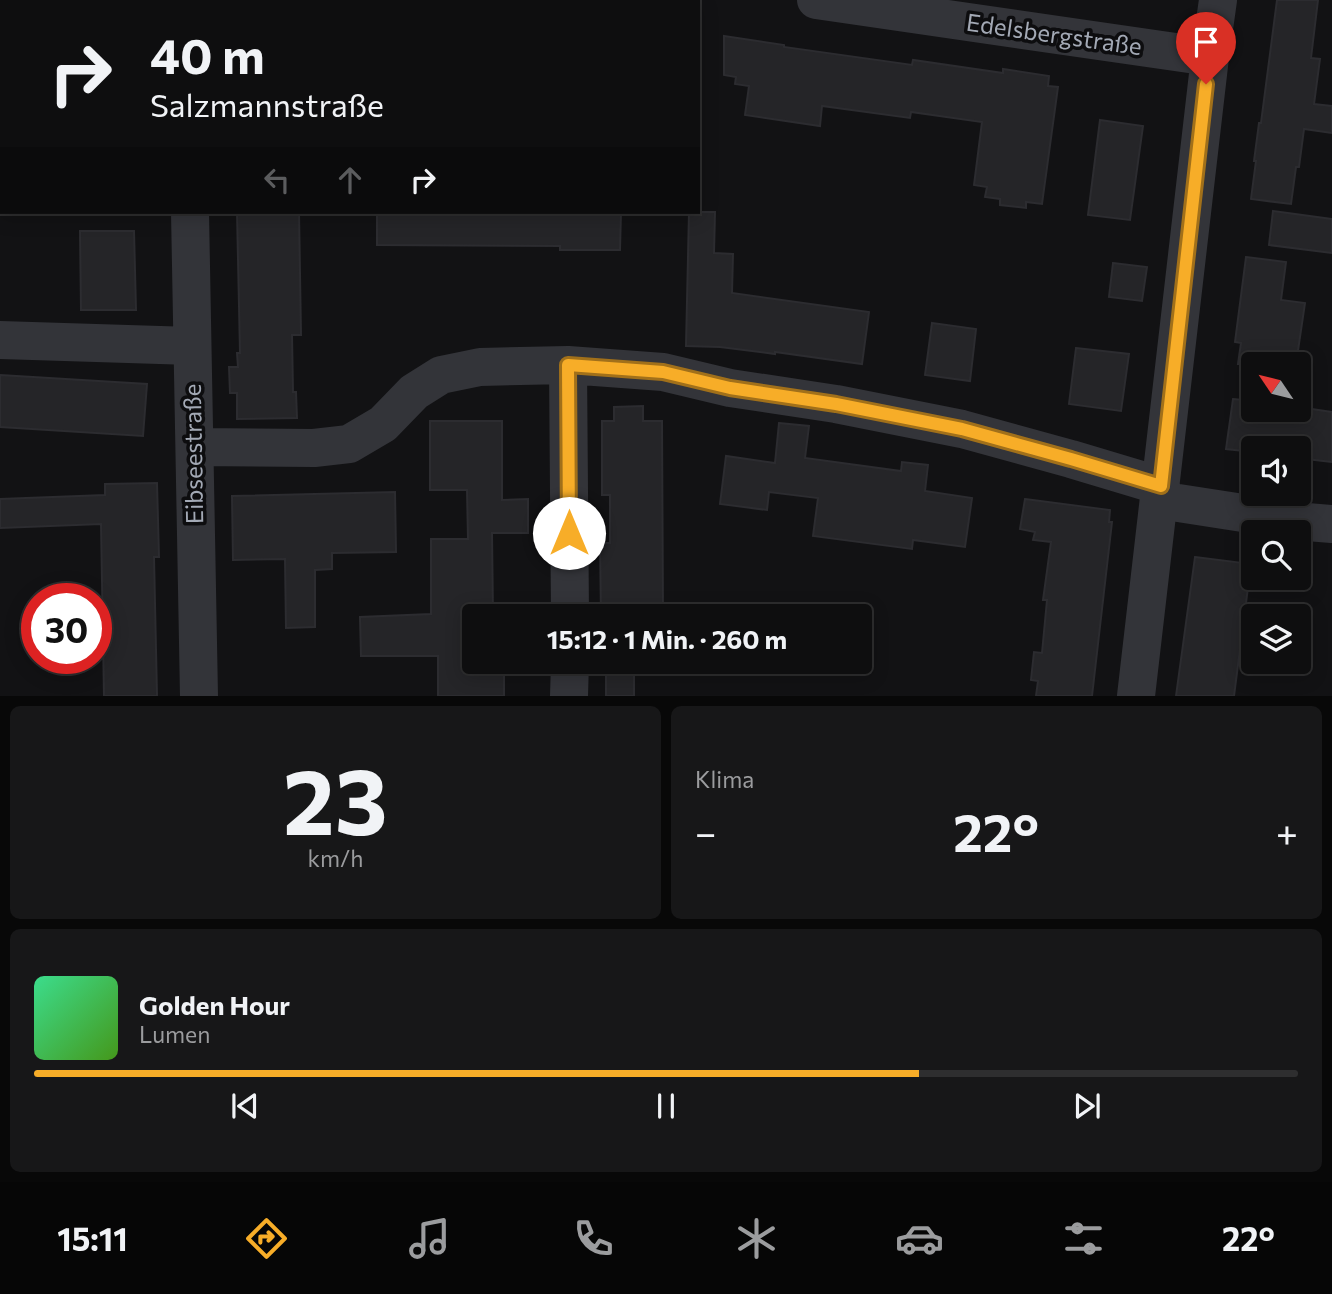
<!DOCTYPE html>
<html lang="de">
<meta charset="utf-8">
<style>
:root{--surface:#0e0e0f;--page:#171718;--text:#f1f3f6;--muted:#9b9c9e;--line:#2e2e2f;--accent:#f7ad28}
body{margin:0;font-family:Commissioner,sans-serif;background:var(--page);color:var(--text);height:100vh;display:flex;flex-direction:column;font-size:26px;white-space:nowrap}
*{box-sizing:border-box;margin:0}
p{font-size:23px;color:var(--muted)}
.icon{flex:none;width:38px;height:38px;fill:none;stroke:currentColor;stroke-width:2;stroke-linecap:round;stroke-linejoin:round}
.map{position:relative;height:696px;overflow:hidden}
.side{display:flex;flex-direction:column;gap:10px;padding:10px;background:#080808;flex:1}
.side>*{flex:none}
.guide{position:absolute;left:0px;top:0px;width:700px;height:214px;box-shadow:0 4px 18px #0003,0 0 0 2px var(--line);background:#0e0e0f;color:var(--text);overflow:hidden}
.needle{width:46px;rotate:305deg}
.fabs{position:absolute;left:1241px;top:352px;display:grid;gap:14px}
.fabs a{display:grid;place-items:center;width:70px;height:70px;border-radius:7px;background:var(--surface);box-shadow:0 4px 18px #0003,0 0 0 2px var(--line);font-size:35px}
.speed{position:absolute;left:21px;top:583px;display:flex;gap:14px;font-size:35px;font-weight:700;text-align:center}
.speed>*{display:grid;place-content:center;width:91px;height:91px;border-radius:50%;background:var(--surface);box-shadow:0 4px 18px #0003,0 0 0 2px var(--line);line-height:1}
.speed .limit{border:10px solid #d22;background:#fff;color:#111}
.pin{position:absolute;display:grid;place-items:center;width:60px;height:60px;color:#fff;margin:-72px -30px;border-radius:50% 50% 50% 0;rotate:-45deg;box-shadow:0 0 7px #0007}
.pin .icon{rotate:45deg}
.me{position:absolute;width:77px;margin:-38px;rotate:0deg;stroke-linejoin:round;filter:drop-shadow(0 0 5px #0008)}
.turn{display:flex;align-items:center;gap:24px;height:147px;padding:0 35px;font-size:32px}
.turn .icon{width:91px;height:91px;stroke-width:2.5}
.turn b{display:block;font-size:49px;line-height:60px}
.lanes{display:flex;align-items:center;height:66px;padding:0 35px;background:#0003;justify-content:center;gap:35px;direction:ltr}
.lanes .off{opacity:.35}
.big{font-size:52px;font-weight:700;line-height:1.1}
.side .tile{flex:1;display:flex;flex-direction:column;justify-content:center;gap:10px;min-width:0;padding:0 24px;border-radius:10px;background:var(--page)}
.side .dial{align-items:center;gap:0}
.dial b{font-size:91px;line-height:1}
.song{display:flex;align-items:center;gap:21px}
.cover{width:84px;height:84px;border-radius:10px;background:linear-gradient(135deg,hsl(150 70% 55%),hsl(100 70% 35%))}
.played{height:7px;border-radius:4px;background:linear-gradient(90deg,var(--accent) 70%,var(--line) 70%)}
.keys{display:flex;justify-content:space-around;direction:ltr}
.heat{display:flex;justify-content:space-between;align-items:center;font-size:38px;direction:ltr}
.side .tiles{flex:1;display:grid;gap:10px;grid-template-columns:1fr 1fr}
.tile:last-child{grid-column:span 2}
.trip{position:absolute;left:462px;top:604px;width:410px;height:70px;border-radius:7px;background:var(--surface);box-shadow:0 4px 18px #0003,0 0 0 2px var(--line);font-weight:700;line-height:70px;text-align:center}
.dock{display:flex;height:112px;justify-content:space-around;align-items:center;background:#060606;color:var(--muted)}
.dock .icon{width:49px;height:49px}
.dock .active{color:var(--accent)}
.dock b{font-size:32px;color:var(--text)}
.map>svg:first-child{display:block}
</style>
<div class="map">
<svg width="1332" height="696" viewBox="0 0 1332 696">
<rect width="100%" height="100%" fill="#121214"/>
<!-- building -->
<path fill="#252528" stroke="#2c2c30" stroke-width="2" d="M 1277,0 L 1318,0 L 1311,58 L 1320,59 L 1314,104 L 1332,106 L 1332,133 L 1304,129 L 1299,167 L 1296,167 L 1291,204 L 1251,199 L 1256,161 L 1254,161 L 1259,123 L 1261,123 Z
M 724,36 L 784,45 L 784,47 L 912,65 L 913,60 L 1003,73 L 1003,69 L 1049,76 L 1048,86 L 1058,87 L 1042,204 L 1026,202 L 1026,208 L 1000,205 L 1000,199 L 985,197 L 987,187 L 974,185 L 982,122 L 911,112 L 910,118 L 822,106 L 820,126 L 745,115 L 749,86 L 735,84 L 736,77 L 724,75 Z
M 1100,120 L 1143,126 L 1130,220 L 1088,215 Z
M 1273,211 L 1332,219 L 1332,253 L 1269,245 Z
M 237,212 L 299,212 L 301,335 L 292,335 L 293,392 L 296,392 L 297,418 L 237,419 L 237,393 L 230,393 L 229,367 L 238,367 L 237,353 L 240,353 Z
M 377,212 L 621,212 L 620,250 L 560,250 L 560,246 L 377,245 Z
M 689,212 L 715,212 L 714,253 L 733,254 L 732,293 L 869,312 L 862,364 L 775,352 L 775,354 L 720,347 L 686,346 Z
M 80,231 L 134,231 L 136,310 L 81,310 Z
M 1246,257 L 1286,262 L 1281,300 L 1305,303 L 1296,364 L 1238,364 L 1241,343 L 1235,342 Z
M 1113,263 L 1147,267 L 1142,301 L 1109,297 Z
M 932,323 L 976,329 L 970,381 L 925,375 Z
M 1076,348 L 1129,354 L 1121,411 L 1069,404 Z
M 0,375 L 147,384 L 143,436 L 0,427 Z
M 1233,399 L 1253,401 L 1253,410 L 1298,410 L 1298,407 L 1332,412 L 1332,462 L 1298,458 L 1298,448 L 1253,448 L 1253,452 L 1226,449 Z
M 643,406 L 643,421 L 662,421 L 663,616 L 601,616 L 600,543 L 610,543 L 610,495 L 602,495 L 602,421 L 614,421 L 614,407 Z
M 430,421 L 502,421 L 502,500 L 528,499 L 528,533 L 492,533 L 493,616 L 474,616 L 474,667 L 504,666 L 504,696 L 438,696 L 438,656 L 361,656 L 360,617 L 431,614 L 431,539 L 468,539 L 467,490 L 430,490 Z
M 779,423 L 809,426 L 805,458 L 901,471 L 902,462 L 928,465 L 925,491 L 972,498 L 965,547 L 913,540 L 912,549 L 813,536 L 818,498 L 769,492 L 767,510 L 720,504 L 726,456 L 775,463 Z
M 157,483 L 159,557 L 154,557 L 157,696 L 104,696 L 101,524 L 0,528 L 0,499 L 105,495 L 105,484 Z
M 395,492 L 396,552 L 332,553 L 332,569 L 315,570 L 315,627 L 286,628 L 285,559 L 233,560 L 232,496 Z
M 1025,499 L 1110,510 L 1109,522 L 1112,522 L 1092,696 L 1036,696 L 1038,681 L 1031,680 L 1034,652 L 1042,653 L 1047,600 L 1043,600 L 1051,542 L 1033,540 L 1035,532 L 1020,529 Z
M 1195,557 L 1251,564 L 1234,696 L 1176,696 Z
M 606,662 L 634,662 L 634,696 L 606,696 Z"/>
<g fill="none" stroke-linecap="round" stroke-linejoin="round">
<!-- minor -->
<path stroke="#333439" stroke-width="38" d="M 185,0 L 185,2
M 816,0 L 1210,57
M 190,212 L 199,696
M 0,340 L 192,346
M 568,365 L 570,616
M 195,447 L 314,448 L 349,444 L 383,424 L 414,392 L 441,375 L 480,367 L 568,365 L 663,372 L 730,388 L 836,404 L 962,429 L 1071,459 L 1161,486
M 1159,500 L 1295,521 L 1332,524
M 569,696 L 570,662
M 1136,696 L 1210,57 L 1218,0"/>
</g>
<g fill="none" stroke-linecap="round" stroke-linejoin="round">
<defs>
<path id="route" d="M 569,533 L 568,365 L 663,372 L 730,388 L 836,404 L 962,429 L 1071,459 L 1161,486 L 1206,84"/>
</defs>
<!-- route casing -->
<use href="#route" stroke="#a1701a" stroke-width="18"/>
<!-- route -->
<use href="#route" stroke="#f7ad28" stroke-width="12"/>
</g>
<g text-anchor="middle" stroke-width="7" stroke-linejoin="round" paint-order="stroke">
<!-- street labels -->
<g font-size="24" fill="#a3a9b5" stroke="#0d0d0f">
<text transform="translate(1054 35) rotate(8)" y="8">Edelsbergstraße</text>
<text transform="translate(194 454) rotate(-91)" y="8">Eibseestraße</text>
</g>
</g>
</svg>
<div class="fabs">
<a><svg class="needle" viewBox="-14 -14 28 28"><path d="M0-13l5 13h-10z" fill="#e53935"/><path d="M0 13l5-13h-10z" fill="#9b9c9e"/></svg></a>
<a><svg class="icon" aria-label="sound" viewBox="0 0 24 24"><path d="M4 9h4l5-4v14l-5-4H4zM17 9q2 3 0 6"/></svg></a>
<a><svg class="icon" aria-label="search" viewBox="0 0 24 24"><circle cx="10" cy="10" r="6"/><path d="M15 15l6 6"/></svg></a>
<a><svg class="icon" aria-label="layers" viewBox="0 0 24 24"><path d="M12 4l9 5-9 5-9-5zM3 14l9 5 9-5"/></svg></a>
</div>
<div class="speed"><div class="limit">30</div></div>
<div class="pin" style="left:1206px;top:84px;background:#d93025"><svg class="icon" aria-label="arrive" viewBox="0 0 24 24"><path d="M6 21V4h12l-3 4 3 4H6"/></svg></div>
<svg class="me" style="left:569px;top:533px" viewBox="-20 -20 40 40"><circle r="19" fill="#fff"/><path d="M0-13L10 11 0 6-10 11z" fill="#f7ad28"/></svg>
<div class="trip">15:12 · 1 Min. · 260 m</div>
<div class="guide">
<div class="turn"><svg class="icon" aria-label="right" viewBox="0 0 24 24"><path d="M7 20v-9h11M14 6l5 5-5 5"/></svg><div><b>40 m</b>Salzmannstraße</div></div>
<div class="lanes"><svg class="icon off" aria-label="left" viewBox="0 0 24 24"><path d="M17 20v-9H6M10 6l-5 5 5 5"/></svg><svg class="icon off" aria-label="ahead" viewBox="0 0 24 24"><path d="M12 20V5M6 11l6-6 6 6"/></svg><svg class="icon" aria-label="right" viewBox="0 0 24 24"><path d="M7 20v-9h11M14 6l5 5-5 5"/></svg></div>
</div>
</div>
<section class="side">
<div class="tiles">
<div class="tile dial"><b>23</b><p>km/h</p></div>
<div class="tile"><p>Klima</p>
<div class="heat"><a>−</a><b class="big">22°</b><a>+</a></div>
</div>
<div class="tile">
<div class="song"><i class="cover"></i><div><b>Golden Hour</b><p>Lumen</p></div></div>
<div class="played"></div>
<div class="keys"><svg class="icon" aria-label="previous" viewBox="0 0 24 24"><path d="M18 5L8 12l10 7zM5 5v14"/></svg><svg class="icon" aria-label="pause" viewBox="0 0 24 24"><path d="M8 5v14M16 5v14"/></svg><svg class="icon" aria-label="next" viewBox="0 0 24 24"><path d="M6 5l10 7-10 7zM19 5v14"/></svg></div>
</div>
</div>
</section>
<nav class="dock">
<b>15:11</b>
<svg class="icon active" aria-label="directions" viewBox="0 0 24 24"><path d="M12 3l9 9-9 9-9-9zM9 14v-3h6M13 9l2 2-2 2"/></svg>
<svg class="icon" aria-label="music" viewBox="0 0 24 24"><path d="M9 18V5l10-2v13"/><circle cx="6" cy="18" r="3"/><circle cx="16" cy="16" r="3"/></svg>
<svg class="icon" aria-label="phone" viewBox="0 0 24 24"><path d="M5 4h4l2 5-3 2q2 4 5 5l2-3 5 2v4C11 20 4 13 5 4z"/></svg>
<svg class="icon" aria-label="climate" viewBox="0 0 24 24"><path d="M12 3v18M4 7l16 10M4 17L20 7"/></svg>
<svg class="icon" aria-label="car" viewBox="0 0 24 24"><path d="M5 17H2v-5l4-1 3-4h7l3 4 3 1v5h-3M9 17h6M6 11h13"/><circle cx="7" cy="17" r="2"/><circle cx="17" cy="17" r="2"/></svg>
<svg class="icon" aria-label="filters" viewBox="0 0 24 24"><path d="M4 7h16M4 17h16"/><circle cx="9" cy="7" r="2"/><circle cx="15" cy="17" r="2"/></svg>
<b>22°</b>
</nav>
